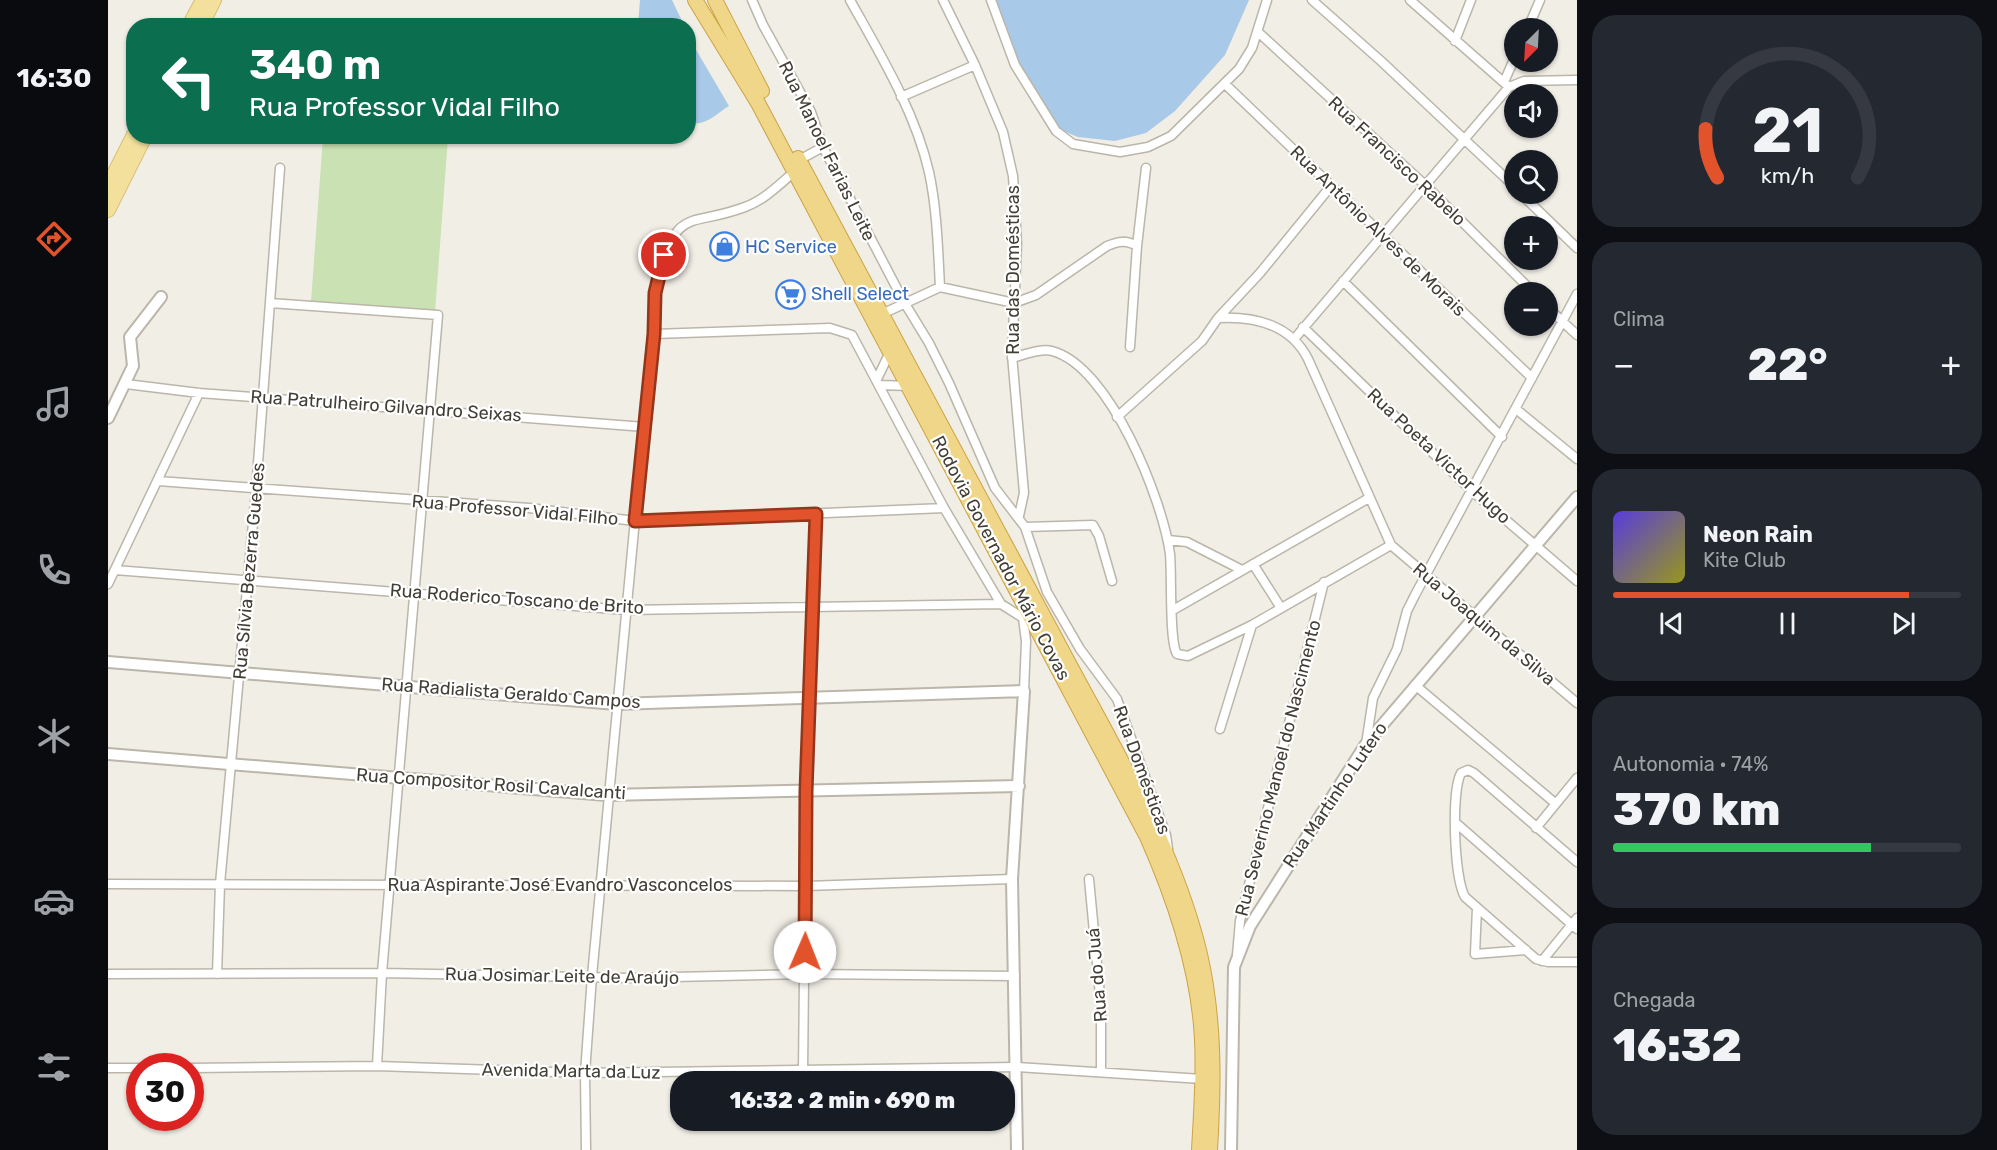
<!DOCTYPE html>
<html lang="pt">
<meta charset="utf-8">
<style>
:root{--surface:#171b24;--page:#242831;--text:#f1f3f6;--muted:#9ea1a6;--line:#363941;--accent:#e3532b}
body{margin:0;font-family:Rubik,sans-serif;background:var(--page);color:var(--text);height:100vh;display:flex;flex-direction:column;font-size:22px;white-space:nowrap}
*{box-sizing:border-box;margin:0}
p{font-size:20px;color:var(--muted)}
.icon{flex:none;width:33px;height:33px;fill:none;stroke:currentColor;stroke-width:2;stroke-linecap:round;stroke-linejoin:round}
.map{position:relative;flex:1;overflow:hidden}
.panel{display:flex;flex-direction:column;gap:15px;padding:15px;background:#0d0f14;width:420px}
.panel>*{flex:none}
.top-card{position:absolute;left:18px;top:18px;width:570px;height:126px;border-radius:24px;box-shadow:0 2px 4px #0004;background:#0b6e4f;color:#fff;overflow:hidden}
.needle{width:39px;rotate:204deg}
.tools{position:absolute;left:1396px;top:18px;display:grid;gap:12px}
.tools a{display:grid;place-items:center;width:54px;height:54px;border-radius:50%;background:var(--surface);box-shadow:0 2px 4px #0004;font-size:30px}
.speed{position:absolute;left:18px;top:1053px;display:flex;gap:12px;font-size:30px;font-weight:700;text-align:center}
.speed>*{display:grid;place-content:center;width:78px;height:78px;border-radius:50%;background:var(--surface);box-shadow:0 2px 4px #0004;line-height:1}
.speed .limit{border:9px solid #d22;background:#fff;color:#111}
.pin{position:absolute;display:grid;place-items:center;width:51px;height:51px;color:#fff;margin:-26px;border:3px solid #fff;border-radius:50%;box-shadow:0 2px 6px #0007}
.me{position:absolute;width:66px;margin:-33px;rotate:1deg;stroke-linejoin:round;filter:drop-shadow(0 0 4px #0008)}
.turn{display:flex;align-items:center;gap:21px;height:126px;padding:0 24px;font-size:27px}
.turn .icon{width:78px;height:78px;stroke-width:2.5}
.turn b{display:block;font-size:42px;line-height:51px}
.big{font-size:45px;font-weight:800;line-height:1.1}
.panel .tile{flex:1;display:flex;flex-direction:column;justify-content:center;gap:9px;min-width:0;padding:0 21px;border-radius:24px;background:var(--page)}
.panel .dial{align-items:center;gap:0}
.dial svg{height:156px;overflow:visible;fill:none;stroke:var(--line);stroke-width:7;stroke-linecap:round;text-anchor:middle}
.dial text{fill:var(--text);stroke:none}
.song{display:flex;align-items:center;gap:18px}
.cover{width:72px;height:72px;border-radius:9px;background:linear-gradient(135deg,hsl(250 70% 55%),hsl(60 70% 35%))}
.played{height:6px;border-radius:3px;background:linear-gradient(90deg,var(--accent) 85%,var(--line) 85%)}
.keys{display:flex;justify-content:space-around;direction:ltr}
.heat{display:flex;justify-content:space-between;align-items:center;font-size:33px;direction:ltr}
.charge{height:9px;border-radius:4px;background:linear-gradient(90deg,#34c759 74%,var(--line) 0)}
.trip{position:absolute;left:562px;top:1071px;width:345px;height:60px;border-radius:24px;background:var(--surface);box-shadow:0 2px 4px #0004;font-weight:800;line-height:60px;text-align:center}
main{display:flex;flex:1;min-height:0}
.tab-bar{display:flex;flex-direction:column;width:108px;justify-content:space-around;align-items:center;background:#090b0e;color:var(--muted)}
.tab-bar .icon{width:42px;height:42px}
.tab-bar .on{color:var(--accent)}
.tab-bar b{font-size:27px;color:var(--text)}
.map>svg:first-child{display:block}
</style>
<main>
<nav class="tab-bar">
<b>16:30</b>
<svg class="icon on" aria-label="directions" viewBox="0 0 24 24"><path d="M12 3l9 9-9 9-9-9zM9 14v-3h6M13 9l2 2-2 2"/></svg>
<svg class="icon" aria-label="music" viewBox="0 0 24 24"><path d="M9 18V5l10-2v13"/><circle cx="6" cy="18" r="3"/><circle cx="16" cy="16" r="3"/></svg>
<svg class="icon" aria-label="phone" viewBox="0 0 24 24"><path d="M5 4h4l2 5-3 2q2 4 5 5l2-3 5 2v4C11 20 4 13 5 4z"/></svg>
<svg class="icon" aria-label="climate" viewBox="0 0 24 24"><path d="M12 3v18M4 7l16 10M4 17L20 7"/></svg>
<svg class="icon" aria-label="car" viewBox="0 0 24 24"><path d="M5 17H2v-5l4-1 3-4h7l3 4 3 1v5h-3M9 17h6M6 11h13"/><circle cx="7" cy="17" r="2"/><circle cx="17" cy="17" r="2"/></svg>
<svg class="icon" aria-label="filters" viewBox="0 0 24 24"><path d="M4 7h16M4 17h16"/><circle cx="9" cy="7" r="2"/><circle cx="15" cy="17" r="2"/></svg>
</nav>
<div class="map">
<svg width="1469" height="1150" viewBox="0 0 1469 1150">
<rect width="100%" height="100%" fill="#f1eee6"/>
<!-- green -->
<path fill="#c9e1b3" d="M 215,137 L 340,137 L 327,312 L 203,302 Z"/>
<!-- water -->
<path fill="#a8c9e8" d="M 532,0 L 564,0 L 576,25 L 530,25 Z
M 887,0 L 1141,0 L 1117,55 L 1067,111 L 1038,133 L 1007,141 L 970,137 L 948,128 L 912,74 Z
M 580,36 L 621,106 C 609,113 595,129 581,121 Z"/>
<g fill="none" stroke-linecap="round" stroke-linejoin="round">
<defs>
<path id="minor" d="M 644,0 L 655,25 L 703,112 L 715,147 L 796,302 L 821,343 L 841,383 L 887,488 L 917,527 L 939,592 L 972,649 L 1009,699 L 1058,835 L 1060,849
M 742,0 C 772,54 807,111 821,172 C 829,209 830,249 832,287
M 835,0 L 867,65 L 895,132 L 905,176 L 909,244 L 904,355 L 916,493 L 911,516
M 883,0 L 907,65 L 948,131 L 965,144 L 1012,152 L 1040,147 L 1063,136 L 1131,69 L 1144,48 L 1159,0
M 1204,0 L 1273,61 L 1407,187
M 1302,0 L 1401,87
M 1420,28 L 1432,0
M 1150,32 L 1317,185 L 1425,292
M 1347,41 L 1363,0
M 1396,82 L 1407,57
M 1117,84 L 1424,378
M 793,97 L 867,65
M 691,160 L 715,147
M 1413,194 L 1469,248
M 1029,246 L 1038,168
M 1235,281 L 1394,437
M 162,303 L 330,315 L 274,973 L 269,1066
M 906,303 L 928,295 L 999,246 C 1011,241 1018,240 1029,246 L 1022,347
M 1440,308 L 1469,335
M 774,314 L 832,287 L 906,303
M 1110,318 L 1152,273 L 1223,186
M 1195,327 L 1364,491 L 1469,581
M 546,334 L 722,328 L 744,335 L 836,508 L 893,604
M 1187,338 L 1401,87 L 1416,81 L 1469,80
M 904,358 C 915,355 933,348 944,351 C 1002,366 1055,501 1062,554 C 1064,575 1061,642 1069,654 L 1080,656 L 1144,625 L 1283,545
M 769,379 L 782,352
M 18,384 L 91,393 L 537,427
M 772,385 L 801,386
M 1408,409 L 1469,459
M 1009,417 L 1094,341 L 1110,318 C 1147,316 1183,325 1200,359 L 1283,545 L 1469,703
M 50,481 L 421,508 L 527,521 L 836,508
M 917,527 L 985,525 L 991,536 L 1004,581
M 1060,540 L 1079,542 L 1134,570
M 1145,564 L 1173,608
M 7,570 L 518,610 L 893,604 L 915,618
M 0,584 L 91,393
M 1065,610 L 1261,498
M 915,618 L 918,641 L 916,691
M 1307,685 L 1447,803
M 1112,729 L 1144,625
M 1258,744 L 1265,698 L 1289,649 L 1299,611 L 1307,595 L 1469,294
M 1348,823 L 1469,929
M 1428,828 L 1469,778
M 1469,862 L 1366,773 L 1360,770 L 1353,773 C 1343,792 1346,878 1357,897 L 1428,959 L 1440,962 L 1469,962
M 981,879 L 993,1006 L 993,1071
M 0,884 L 698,886 L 904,879
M 1369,908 L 1367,954 L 1418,950
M 1129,955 L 1132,921 L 1216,582
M 1434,961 L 1469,918
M 0,974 L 274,973 L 520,978 L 696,974 L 907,976
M 109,974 L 112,884 L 148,490 L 172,168
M 0,1068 L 32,1068
M 82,1068 L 269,1066 L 477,1073 L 909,1067 L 1094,1079
M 695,1072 L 698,791 L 708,514
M 478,1150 L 477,1073 L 484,976 L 550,275 C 571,205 581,228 637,207 C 656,200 671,185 686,172"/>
<path id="tertiary" d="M 0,418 L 25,366 L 22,337 L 53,297
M 0,662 L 508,704 L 916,691 L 904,879 L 909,1150
M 0,754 L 499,795 L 911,786
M 1123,1150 L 1126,967 L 1142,926 L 1258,744 L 1469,497"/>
<path id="primary" d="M 81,26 L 95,0
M 93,26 L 106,0
M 0,186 L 26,135
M 0,210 L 37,136"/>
<path id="trunk" d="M 587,0 L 650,103 L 1039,837 C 1066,898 1091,973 1094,1040 C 1096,1077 1093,1113 1091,1150
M 607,0 L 654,91
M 690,158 C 777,319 864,480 949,641 C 1002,742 1065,842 1092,954 C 1107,1020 1106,1083 1102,1150"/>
</defs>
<!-- minor casing -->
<use href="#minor" stroke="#bbb6a9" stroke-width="11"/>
<!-- tertiary casing -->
<use href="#tertiary" stroke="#bbb6a9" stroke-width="14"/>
<!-- primary casing -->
<use href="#primary" stroke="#d6be6f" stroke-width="16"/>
<!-- trunk casing -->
<use href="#trunk" stroke="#cca345" stroke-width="16"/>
<!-- minor -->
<use href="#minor" stroke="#fff" stroke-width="8"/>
<!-- tertiary -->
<use href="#tertiary" stroke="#fff" stroke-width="10"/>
<!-- primary -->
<use href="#primary" stroke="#f3e09d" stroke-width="14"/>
<!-- trunk -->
<use href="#trunk" stroke="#f0d688" stroke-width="14"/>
</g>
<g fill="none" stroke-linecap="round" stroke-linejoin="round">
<defs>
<path id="route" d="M 556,255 L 547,293 L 546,334 L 527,521 L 708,514 L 698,791 L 697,952"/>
</defs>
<!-- route casing -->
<use href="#route" stroke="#94361c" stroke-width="15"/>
<!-- route -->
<use href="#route" stroke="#e3532b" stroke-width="10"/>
</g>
<!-- icons -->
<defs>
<symbol id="shop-ring" viewBox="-11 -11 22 22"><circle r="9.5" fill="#fff" stroke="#3f7fe0" stroke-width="1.5"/><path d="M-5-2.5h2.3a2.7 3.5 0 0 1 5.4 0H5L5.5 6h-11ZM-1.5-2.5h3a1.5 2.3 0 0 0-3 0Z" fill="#3f7fe0"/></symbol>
<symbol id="supermarket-ring" viewBox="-11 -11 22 22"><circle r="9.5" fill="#fff" stroke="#3f7fe0" stroke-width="1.5"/><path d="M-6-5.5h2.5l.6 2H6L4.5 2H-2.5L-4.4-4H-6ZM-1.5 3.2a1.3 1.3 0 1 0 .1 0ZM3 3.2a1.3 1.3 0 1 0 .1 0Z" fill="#3f7fe0"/></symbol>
</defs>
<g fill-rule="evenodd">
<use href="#shop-ring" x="600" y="230" width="33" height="33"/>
<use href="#supermarket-ring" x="666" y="278" width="33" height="33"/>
</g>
<g text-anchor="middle" stroke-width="4.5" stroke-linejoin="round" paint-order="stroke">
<!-- street labels -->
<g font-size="18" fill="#433f36" stroke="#fff">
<text transform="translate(719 151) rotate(64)" y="6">Rua Manoel Farias Leite</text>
<text transform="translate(1289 161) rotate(43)" y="6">Rua Francisco Rabelo</text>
<text transform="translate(1270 231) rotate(44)" y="6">Rua Antônio Alves de Morais</text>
<text transform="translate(905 270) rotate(-90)" y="6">Rua das Domésticas</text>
<text transform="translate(278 406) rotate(4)" y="6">Rua Patrulheiro Gilvandro Seixas</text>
<text transform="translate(1331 456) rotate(43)" y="6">Rua Poeta Victor Hugo</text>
<text transform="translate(407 510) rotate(5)" y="6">Rua Professor Vidal Filho</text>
<text transform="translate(893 558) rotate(62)" y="6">Rodovia Governador Mário Covas</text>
<text transform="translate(141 571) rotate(-85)" y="6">Rua Sílvia Bezerra Guedes</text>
<text transform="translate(409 599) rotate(4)" y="6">Rua Roderico Toscano de Brito</text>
<text transform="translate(1376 624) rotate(40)" y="6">Rua Joaquim da Silva</text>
<text transform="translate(403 693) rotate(4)" y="6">Rua Radialista Geraldo Campos</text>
<text transform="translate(1170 768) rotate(-76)" y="6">Rua Severino Manoel do Nascimento</text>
<text transform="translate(1034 770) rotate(70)" y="6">Rua Domésticas</text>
<text transform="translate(383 784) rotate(4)" y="6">Rua Compositor Rosil Cavalcanti</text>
<text transform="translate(1227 795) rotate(-56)" y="6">Rua Martinho Lutero</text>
<text x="452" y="891">Rua Aspirante José Evandro Vasconcelos</text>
<text transform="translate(989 975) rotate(-95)" y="6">Rua do Juá</text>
<text transform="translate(454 976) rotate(1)" y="6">Rua Josimar Leite de Araújo</text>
<text transform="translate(463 1071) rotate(1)" y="6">Avenida Marta da Luz</text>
</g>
<!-- shop labels -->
<g font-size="18" fill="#366cbe" stroke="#fff" text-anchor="start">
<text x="637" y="253">HC Service</text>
<text x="703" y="300">Shell Select</text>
</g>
</g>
</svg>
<div class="tools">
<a><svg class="needle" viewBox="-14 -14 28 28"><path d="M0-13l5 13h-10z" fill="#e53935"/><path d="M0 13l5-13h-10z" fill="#9ea1a6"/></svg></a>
<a><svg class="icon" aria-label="sound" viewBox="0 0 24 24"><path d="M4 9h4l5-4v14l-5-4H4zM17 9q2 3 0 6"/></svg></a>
<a><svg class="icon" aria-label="search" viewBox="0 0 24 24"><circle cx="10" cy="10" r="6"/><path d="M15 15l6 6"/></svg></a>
<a>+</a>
<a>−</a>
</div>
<div class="speed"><div class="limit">30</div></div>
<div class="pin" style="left:556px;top:255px;background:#d93025"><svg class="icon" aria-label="arrive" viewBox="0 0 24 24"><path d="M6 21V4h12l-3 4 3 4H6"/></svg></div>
<svg class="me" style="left:697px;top:952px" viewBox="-20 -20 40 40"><circle r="19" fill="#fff"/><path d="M0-13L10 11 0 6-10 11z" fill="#e3532b"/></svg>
<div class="trip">16:32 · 2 min · 690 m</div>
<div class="top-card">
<div class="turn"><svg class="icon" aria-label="left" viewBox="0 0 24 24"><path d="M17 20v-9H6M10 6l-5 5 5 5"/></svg><div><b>340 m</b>Rua Professor Vidal Filho</div></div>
</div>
</div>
<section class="panel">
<div class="tile dial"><svg viewBox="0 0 100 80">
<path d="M14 69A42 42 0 1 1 86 69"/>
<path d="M14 69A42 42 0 0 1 8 44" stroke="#e3532b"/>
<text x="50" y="56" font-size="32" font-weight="700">21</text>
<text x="50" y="72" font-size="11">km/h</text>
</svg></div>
<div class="tile"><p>Clima</p>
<div class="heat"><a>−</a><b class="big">22°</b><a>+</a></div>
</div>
<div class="tile">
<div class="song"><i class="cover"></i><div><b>Neon Rain</b><p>Kite Club</p></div></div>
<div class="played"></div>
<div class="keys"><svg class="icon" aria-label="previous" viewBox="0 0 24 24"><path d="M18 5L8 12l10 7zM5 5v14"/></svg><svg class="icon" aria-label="pause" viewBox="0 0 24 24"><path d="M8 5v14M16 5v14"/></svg><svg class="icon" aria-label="next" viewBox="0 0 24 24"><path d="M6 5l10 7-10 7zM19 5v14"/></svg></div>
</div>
<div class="tile"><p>Autonomia · 74%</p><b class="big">370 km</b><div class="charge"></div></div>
<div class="tile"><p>Chegada</p><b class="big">16:32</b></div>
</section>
</main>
